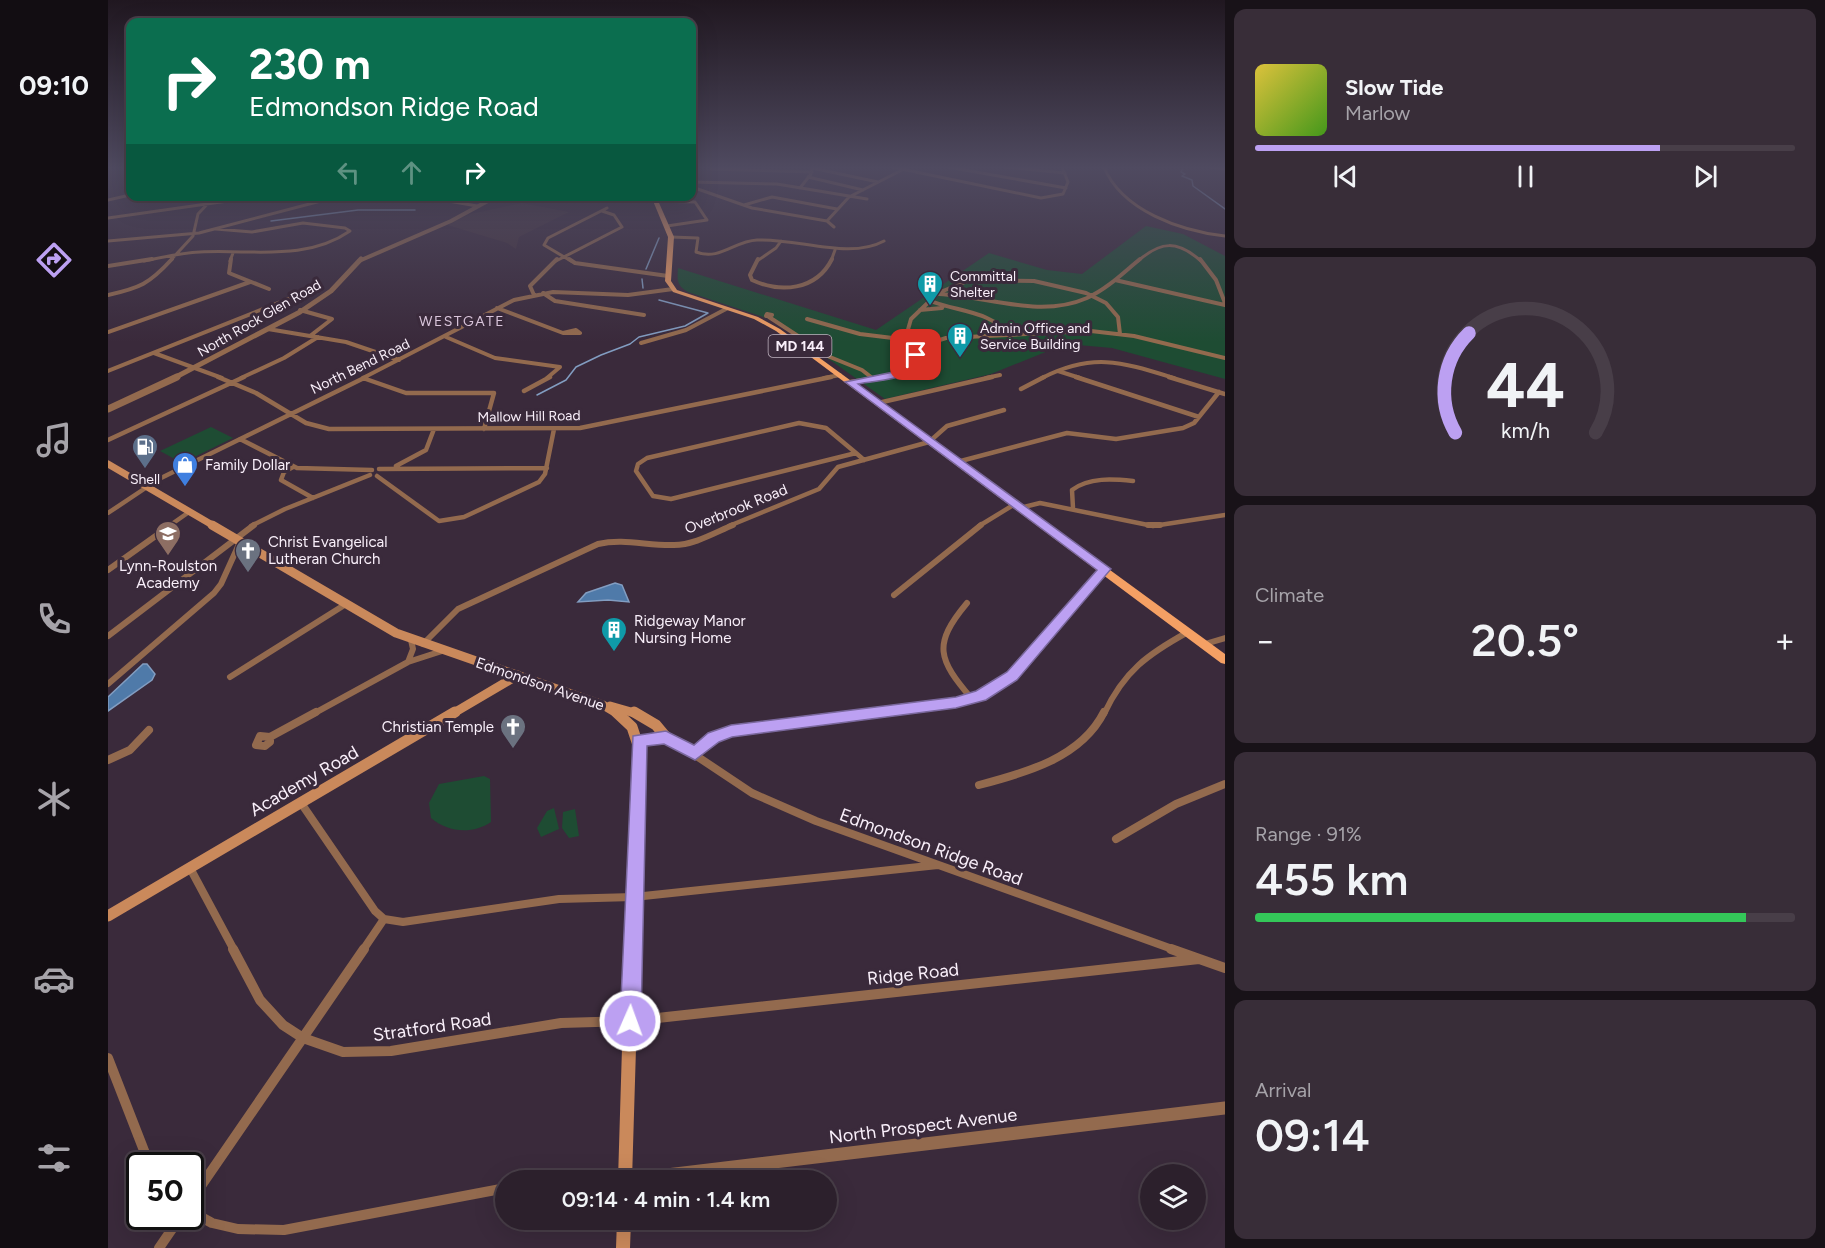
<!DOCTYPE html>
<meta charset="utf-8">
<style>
:root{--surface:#2c202c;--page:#382d38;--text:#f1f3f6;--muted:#a6a3a9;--line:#483e48;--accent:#bca0f2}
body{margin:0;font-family:Figtree,sans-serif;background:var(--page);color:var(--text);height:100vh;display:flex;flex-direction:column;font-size:22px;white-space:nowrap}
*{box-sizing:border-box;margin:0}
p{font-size:20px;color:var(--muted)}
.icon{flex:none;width:33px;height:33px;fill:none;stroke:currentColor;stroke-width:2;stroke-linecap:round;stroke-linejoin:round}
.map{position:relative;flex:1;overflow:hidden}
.side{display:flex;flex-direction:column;gap:9px;padding:9px;background:#181218;width:600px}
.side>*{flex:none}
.top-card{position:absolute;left:18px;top:18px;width:570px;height:183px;border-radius:12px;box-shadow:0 6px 24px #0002,0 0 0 2px var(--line);background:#0b6e4f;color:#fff;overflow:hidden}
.controls{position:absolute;left:1032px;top:1164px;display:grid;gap:12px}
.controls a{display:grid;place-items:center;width:66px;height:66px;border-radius:50%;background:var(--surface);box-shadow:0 6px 24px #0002,0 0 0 2px var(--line);font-size:30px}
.speed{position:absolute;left:18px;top:1152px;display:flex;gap:12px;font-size:30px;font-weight:700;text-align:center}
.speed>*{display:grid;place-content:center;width:78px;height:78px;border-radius:50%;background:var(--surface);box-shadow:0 6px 24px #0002,0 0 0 2px var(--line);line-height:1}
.speed .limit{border:3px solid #111;border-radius:9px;background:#fff;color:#111}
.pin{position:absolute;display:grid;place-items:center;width:51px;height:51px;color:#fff;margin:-26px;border-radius:12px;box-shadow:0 3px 9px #0006}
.me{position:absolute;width:66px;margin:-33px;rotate:2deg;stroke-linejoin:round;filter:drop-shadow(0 0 4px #0008)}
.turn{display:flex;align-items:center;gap:21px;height:126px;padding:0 24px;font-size:27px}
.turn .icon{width:78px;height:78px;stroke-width:2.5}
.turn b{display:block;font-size:42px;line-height:51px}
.lanes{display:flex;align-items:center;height:57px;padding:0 24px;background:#0003;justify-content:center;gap:30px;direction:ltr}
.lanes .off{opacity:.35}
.big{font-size:45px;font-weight:600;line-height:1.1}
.side .card{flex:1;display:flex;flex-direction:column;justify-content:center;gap:9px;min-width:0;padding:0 21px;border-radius:12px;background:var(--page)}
.side .dial{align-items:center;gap:0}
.dial svg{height:156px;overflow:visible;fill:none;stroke:var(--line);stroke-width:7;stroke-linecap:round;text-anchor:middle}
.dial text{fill:var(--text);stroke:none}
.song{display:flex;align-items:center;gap:18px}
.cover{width:72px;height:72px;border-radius:9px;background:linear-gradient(135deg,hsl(50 70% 55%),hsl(100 70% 35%))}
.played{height:6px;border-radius:3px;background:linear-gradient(90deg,var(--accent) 75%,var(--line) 75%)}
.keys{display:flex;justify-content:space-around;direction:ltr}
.heat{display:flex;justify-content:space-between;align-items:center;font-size:33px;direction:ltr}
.charge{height:9px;border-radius:4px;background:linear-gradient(90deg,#34c759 91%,var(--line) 0)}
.trip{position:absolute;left:387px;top:1170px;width:342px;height:60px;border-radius:30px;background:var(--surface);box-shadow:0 6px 24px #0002,0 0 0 2px var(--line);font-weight:600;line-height:60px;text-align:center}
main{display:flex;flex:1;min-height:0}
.tabs{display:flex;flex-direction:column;width:108px;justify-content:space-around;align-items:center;background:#120d12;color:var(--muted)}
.tabs .icon{width:42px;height:42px}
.tabs .current{color:var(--accent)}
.tabs b{font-size:27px;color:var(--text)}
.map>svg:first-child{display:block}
</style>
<main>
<nav class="tabs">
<b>09:10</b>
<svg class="icon current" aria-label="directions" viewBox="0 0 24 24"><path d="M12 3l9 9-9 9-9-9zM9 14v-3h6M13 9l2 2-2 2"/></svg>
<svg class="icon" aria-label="music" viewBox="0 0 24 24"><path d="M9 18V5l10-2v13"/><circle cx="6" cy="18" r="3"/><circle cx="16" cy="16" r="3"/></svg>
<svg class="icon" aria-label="phone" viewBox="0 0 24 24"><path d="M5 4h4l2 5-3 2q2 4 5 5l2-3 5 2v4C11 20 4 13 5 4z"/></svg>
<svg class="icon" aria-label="climate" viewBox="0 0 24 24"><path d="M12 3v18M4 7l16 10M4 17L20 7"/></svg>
<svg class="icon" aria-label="car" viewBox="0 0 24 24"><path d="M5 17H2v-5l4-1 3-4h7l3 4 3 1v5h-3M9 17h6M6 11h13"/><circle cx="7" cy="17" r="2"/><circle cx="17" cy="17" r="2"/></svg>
<svg class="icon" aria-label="filters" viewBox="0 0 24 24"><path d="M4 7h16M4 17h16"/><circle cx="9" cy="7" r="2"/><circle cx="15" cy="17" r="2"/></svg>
</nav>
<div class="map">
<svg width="1117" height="1248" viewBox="0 0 1117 1248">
<rect width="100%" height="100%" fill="#3a2a3b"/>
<!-- commercial -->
<path fill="#43323d" d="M 414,203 L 461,212 L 411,237 L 408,249 L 399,243 L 339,225 L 362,214 Z"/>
<!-- green -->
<path fill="#1e4c33" d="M 1038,226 L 1075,234 L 1117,256 L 1117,379 L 1004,348 L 970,345 L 940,351 L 883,374 L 777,399 L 667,321 L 580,292 C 569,286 569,280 570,268 L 768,330 L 881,253 L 939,270 L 974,274 Z
M 103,427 L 125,438 L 74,463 L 52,451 Z
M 376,776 L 382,779 L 383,822 C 364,835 339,832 323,818 L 321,803 L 331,784 Z
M 446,808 L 451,829 L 433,837 L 429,828 L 439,811 Z
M 467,809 L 471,836 L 461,838 L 454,828 L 455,812 Z"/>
<!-- water -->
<path fill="#4f7aa9" stroke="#829dc1" stroke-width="1.5" d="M 507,583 L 514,585 L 521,602 L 500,600 L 470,602 L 478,593 Z
M 35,664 L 39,664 L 47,674 L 44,680 L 0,711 L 0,697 Z"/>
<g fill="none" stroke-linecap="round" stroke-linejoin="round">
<!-- stream -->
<path stroke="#829dc1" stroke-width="1.5" d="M 1075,167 L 1073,172 L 1077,174 L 1074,176 L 1084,180 L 1085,186 L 1117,209
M 163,221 L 250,210 L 307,210
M 538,269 L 551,238
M 534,279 L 535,288
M 429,395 L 458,380 L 468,367 L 493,355 L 522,344 L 531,337 L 577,326 L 600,313 L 551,300"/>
<!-- minor-far5 -->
<path stroke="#936a4e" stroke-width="3" d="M 784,167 L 933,198 L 955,194 L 960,182 L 954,167
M 840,167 L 958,188
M 897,167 L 957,173
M 996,167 C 1014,211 1073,231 1117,236
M 1102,167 L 1117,169
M 603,169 L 704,172
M 700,177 L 755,190
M 584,182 L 669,184 L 759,199
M 584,187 L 644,208 L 719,221 L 726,227
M 692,188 L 703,174 L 704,168 L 770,182
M 312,196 L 369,206
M 0,200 L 22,195
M 547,201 L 587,202 L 599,220 L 559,226
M 636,205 L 664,197 L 729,209
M 0,218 L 155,196
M 719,221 L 741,197 L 794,170
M 563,237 L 590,238 L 588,252 C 612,261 626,241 649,240 C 690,238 741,260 776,241
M 0,241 L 91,233 L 232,196
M 36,261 C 55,257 73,253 92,252 C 143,249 197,262 242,231 L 237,228 L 195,223 L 144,232 L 108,229
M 62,261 L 85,236 L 90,214 L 107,196
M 122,261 L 125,253
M 448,261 L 514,227 L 506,215 L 494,211
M 463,261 L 436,245 L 440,238 L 499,208
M 649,261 L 668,248 L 673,241
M 723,261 L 727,250
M 1030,261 C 1053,241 1069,240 1093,261"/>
<!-- minor-far4 -->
<path stroke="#936a4e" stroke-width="4" d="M 123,259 L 121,273 L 161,289
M 461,259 L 467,263 L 560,276
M 650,259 L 642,275 L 644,280 C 672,293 708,291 724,259
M 1092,259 L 1108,280 L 1117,303
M 0,266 L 44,259
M 1007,280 L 1117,305
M 435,293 L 447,301 L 536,315
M 831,294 C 880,296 931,319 979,298 C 999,289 1015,273 1032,259
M 0,295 C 32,288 41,284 64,259
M 426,295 L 422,286 L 449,259
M 820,300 C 848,312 883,310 902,336
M 389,308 L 455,333
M 192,310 L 224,319 L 202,336
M 812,310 L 834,308
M 659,314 L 664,315 L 658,316 Z
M 661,317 L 722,357 L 754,370 L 763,377
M 699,319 L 752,334 L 801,340
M 160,329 L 238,342 L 291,360
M 468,330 L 472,333 L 455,333 Z
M 0,332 L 142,282
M 338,337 L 387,358 L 452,367 L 439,378
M 533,343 L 578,330 L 618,309
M 806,348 L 838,338 L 983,331 L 1026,336 L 1117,358
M 46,353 L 114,378
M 0,371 L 185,297
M 950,371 L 972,378
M 133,378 L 176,358 L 210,337
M 255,378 L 406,300 L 445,292 L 520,295 L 565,289
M 716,378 L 732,375
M 768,378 C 784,376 800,374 809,359 L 799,333 L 803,319 L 830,293 L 862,280 L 926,281 L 978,293 L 998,303 L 1010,317 L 1012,334
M 878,378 L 892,375
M 934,378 C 985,352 1014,362 1066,378"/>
<!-- minor-far3 -->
<path stroke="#936a4e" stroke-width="4.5" d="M 110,377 L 148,393 L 198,423 L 221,429 L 472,428 L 723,377
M 968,377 L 1091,417
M 1061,377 L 1117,394
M 255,378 L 298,393 L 386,393 L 376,429
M 742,382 L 778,377
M 913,389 L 936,377
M 416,391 L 442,377
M 770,403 L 884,377
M 691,423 L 718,428 L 748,453 L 563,499 L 545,496 L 528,471 L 530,464 L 539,458 Z
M 132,439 L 189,468 L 264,470
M 0,440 L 136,377
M 748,453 L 756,460
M 849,462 L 959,433 L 1008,439 L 1075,428 L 1086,423 L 1111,392
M 288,466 L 318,450 L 326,429
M 185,467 L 176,472 L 173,480 L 205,498
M 271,469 L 439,468
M 269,476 L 331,521 L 356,517 L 431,482 L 437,474 L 446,429
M 912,508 L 932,503 L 1045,526 L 1117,515
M 965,508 L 964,490 C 981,477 1005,479 1025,481
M 0,513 L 51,479 L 258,377
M 61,526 L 81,512
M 143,526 L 177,509 L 262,475
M 621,526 L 711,489 L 730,467 L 821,442 L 839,426 L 896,410
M 871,526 L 907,504"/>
<!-- minor-far2 -->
<path stroke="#936a4e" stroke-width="6" d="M 1040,525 L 1052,525
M 0,570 L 63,525
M 786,595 L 873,525
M 859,603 C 824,645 830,659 864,699
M 0,636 L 146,525
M 315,644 L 350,609 L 490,544 C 516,538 540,546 566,545 C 586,545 606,533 625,525
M 1097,644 L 1117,638
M 300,662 L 305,649 L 303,640
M 122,677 L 238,604
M 0,684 L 106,593 L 113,584 L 132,542
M 205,714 L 300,662 L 334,651
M 758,714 C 794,709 836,709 871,696 C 909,683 968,601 996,569
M 996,714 C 1016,671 1040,654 1080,632"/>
<!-- minor-far1 -->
<path stroke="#936a4e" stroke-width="8" d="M 152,736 L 162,737 L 162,742 L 157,746 L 148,745 Z
M 162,737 L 208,712
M 531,740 L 551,736 L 563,739 L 644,793 L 708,821 L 1067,950
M 587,753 L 606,738 L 623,731 L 769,712
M 0,760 L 22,750 L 41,730
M 871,785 C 917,773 973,758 996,712
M 193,803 L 267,911 L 276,919 L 295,922 L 451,899 L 526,897 L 830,865
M 1008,839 L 1068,804 L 1117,784
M 82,868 L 126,950
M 255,950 L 276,919"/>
<!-- minor -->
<path stroke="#936a4e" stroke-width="10" d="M 125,949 L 152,1000 L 175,1025 L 195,1038 L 235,1052 L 283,1051 L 453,1023 L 522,1021 L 1091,959
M 1063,949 L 1117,968
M 0,1058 L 42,1166
M 490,1180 L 516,1180
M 82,1202 L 256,949
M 82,1211 L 104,1223 L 130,1229 L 176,1230 L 398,1188
M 51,1248 L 73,1216"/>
<!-- tertiary-far3 -->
<path stroke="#936a4e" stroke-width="4" d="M 251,261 L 343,221 L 389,196"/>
<!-- tertiary-far2 -->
<path stroke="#936a4e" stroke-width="5" d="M 66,378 L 192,312 L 223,291 L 253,259"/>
<!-- tertiary-far1 -->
<path stroke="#936a4e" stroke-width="7" d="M 0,409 L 69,377"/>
<!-- tertiary -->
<path stroke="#936a4e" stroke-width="13" d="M 517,1180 L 1117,1108"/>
<!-- secondary-far3 -->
<path stroke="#ca895b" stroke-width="7" d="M 0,464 L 106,526"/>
<!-- secondary-far2 -->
<path stroke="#ca895b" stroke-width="9" d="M 104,525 L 288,633 L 495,705 L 510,714
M 502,706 L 530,714
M 344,714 L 410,675"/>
<!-- secondary-far1 -->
<path stroke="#ca895b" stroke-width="11" d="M 508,712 L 524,727 L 531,748 L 524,950
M 526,712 L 548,725 L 558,737
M 0,916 L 347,712"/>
<!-- secondary -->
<path stroke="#ca895b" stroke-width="14" d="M 517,1180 L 524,949
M 515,1248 L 516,1220"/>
<!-- primary -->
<path fill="#f4a064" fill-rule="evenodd" d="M 543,196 L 548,196 L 566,237 L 563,281 L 569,290 L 650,317 L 672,329 L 1117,654 L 1117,664 L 1113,663 L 668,331 L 646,319 L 565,292 L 557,281 L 560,237 Z"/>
</g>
<!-- sky -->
<linearGradient id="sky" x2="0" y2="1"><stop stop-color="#201720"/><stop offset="0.49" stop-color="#4f4a60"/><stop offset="1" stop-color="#4f4a60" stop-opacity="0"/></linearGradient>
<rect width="1117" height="342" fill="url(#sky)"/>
<!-- route -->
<path fill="#bca0f2" stroke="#7a689d" stroke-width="1.5" d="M 805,353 L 813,355 C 808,382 773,379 750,384 L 1003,569 L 909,680 L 878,700 L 848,708 L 624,737 L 611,742 L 587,760 L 556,744 L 539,746 L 533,1021 L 530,1028 L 522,1031 L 515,1028 L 512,1021 L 525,736 L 558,731 L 586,745 L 600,733 L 623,725 L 848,697 L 868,691 L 899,672 L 989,570 L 737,382 L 795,370 L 802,365 Z"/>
<!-- icons -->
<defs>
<symbol id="building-pin" viewBox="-11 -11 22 30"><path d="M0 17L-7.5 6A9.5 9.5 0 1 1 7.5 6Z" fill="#0f9aa8" stroke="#3a2a3b"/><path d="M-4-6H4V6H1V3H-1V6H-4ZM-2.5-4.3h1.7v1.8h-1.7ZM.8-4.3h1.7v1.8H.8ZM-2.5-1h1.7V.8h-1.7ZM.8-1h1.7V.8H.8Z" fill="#fff"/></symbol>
<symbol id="fuel-pin" viewBox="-11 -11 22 30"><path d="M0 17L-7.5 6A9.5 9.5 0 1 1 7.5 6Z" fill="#5c6f8a" stroke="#3a2a3b"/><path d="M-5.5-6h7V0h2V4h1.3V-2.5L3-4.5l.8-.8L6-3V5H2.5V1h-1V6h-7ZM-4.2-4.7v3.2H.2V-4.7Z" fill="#fff"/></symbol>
<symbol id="shop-pin" viewBox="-11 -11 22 30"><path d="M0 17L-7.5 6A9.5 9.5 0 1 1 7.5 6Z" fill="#3f7fe0" stroke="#3a2a3b"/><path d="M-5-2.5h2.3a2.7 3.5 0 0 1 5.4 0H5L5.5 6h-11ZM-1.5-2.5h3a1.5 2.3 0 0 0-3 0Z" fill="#fff"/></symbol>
<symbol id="school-pin" viewBox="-11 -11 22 30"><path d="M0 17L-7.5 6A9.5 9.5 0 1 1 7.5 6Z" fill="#8d6e63" stroke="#3a2a3b"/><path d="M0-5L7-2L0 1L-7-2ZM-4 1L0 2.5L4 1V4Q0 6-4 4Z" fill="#fff"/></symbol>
<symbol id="church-pin" viewBox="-11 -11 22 30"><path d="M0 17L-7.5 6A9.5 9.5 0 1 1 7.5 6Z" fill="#6b7280" stroke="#3a2a3b"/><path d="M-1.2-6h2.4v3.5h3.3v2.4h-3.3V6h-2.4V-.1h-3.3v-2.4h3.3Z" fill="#fff"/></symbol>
</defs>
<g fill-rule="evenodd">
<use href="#building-pin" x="807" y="269" width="30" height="40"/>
<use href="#building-pin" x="837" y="321" width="30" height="40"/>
<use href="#fuel-pin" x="22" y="432" width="30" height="40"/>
<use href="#shop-pin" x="62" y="450" width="30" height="40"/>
<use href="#school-pin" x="45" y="519" width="30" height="40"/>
<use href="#church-pin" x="125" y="536" width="30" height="40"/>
<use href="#building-pin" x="491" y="615" width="30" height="40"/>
<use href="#church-pin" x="390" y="712" width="30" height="40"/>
</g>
<g text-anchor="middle" stroke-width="6" stroke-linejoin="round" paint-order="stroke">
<!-- far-poi labels -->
<g font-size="14" fill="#f9effa" stroke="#3a2a3b" text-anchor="start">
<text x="842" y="281">Committal<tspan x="842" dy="16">Shelter</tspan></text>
<text x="872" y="333">Admin Office and<tspan x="872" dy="16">Service Building</tspan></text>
<text x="37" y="484" text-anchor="middle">Shell</text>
</g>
<!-- far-street labels -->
<g font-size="14" fill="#f9effa" stroke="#3a2a3b">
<text transform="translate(151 318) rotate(-30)" y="5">North Rock Glen Road</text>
<text transform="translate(252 366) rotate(-26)" y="5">North Bend Road</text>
<text transform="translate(421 416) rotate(-1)" y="5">Mallow Hill Road</text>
</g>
<!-- far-neighbourhood labels -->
<g font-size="14" letter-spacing="1.5" fill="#d9c5db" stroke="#3a2a3b">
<text x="354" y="326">WESTGATE</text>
</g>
<!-- shield labels -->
<rect fill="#3a2a3b" stroke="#c0b4c1" stroke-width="1.5" x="660.5" y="335" width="63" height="22" rx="4.5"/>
<g font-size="14" font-weight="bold" fill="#f9effa">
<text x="692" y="351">MD 144</text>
</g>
<!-- poi labels -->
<g font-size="15" fill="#f9effa" stroke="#3a2a3b" text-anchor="start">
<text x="97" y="470">Family Dollar</text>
<text x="160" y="547">Christ Evangelical<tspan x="160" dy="17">Lutheran Church</tspan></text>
<text x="60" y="571" text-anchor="middle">Lynn-Roulston<tspan x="60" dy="17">Academy</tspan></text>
<text x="526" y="626">Ridgeway Manor<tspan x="526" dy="17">Nursing Home</tspan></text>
<text x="386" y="732" text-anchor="end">Christian Temple</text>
</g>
<!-- street labels -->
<g font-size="15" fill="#f9effa" stroke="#3a2a3b">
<text transform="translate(628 509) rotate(-22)" y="5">Overbrook Road</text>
<text transform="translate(432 684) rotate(19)" y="5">Edmondson Avenue</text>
</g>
<!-- near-street labels -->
<g font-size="18" fill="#f9effa" stroke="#3a2a3b">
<text transform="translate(196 781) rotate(-30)" y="6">Academy Road</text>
<text transform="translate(823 847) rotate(20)" y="6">Edmondson Ridge Road</text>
<text transform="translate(805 974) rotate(-6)" y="6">Ridge Road</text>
<text transform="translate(324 1027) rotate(-8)" y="6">Stratford Road</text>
<text transform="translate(815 1126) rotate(-7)" y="6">North Prospect Avenue</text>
</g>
</g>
</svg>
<div class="controls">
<a><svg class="icon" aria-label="layers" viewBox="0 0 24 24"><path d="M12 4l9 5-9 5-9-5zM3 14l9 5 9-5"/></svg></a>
</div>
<div class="speed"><div class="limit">50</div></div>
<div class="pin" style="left:808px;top:355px;background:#d93025"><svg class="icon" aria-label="arrive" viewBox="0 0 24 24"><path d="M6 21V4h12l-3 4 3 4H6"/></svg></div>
<svg class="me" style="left:522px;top:1021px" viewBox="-20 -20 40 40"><circle r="17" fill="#bca0f2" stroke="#fff" stroke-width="3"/><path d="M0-11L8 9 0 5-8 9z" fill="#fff"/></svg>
<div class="trip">09:14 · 4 min · 1.4 km</div>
<div class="top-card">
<div class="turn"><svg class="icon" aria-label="right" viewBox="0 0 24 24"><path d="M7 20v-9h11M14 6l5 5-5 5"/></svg><div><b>230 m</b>Edmondson Ridge Road</div></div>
<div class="lanes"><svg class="icon off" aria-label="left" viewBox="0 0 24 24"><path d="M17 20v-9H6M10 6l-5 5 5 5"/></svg><svg class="icon off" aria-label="ahead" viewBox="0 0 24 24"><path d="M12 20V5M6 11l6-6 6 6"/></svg><svg class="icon" aria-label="right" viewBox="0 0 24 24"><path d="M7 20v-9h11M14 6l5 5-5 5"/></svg></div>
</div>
</div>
<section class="side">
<div class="card">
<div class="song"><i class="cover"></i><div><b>Slow Tide</b><p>Marlow</p></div></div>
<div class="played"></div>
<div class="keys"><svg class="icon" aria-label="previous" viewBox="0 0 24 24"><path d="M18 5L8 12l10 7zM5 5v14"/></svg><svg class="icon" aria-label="pause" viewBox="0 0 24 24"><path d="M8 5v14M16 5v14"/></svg><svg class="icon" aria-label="next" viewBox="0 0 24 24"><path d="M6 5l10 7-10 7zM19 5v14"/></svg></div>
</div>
<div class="card dial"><svg viewBox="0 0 100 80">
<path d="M14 69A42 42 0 1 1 86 69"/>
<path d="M14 69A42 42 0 0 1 21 18" stroke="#bca0f2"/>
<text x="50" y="56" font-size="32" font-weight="700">44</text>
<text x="50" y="72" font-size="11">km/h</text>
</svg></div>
<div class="card"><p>Climate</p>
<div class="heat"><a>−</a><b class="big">20.5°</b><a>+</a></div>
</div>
<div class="card"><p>Range · 91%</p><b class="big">455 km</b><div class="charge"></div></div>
<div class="card"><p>Arrival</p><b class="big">09:14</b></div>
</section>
</main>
